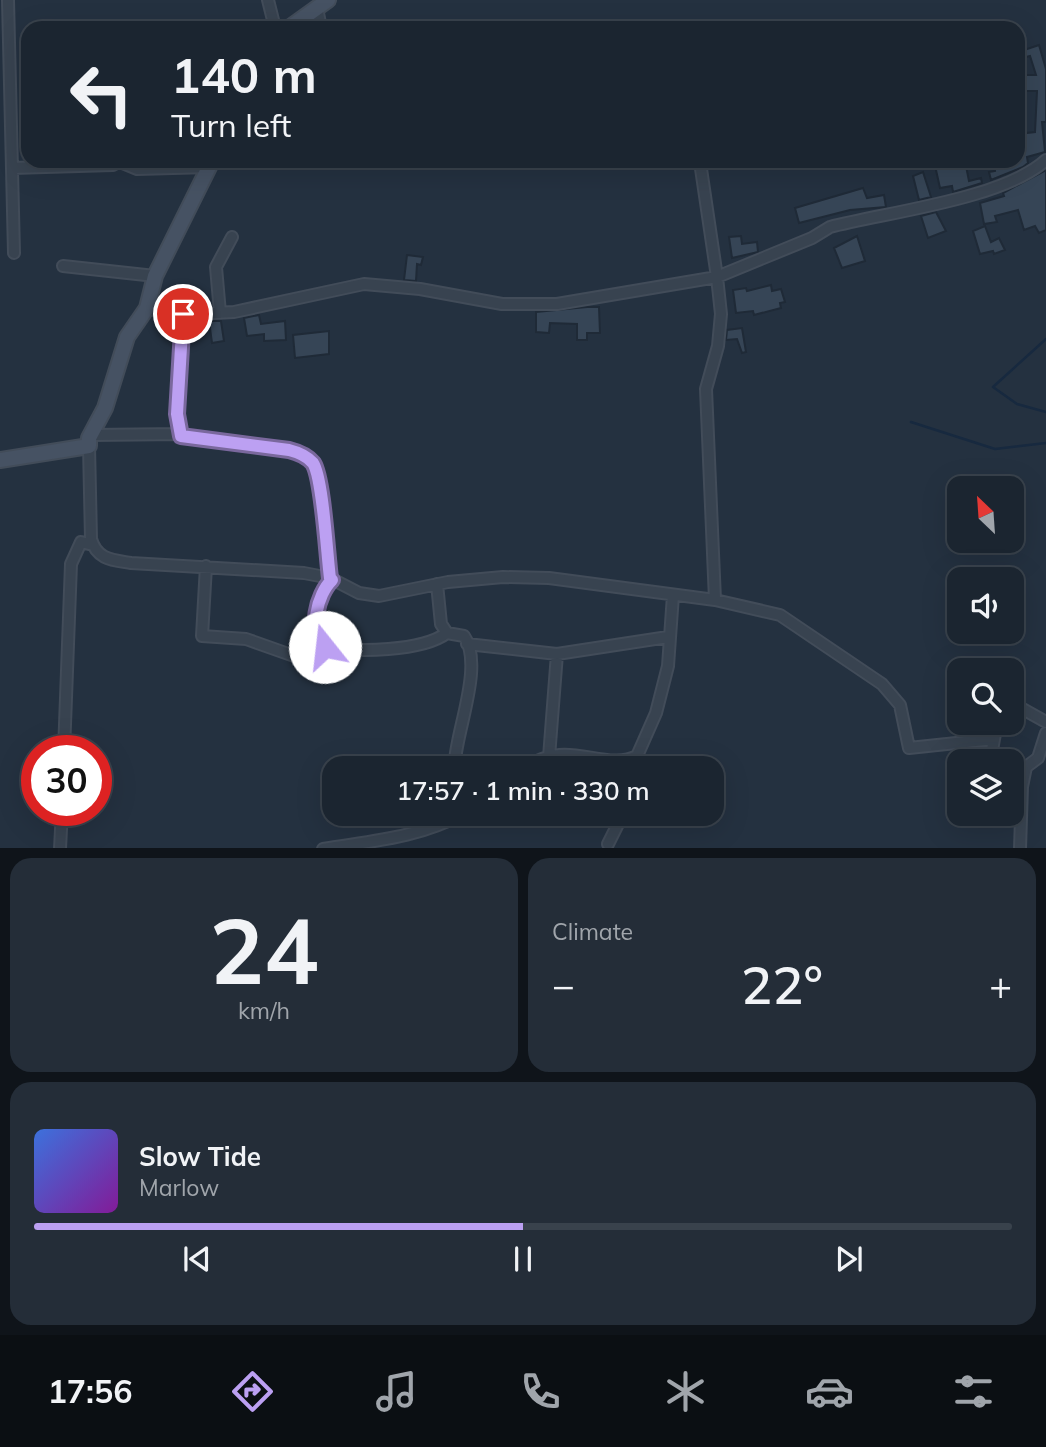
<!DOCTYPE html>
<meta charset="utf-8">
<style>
:root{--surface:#1b2530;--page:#242d38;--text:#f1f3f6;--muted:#a0a5ab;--line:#39424c;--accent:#bca0f2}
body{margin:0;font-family:Mulish,sans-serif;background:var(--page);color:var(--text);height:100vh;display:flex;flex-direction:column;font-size:26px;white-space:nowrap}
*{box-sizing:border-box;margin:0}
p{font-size:23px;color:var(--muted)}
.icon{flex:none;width:38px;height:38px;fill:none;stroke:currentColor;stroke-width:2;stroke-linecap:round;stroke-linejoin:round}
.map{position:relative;height:848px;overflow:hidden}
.details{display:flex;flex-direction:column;gap:10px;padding:10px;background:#0f141a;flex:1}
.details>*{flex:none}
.guide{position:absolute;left:21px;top:21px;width:1004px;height:147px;border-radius:21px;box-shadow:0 7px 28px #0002,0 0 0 2px var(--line);background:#1b2530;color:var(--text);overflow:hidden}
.needle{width:46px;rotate:335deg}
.buttons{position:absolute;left:947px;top:476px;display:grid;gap:14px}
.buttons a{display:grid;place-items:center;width:77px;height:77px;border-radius:14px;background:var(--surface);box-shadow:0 7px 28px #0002,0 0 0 2px var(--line);font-size:35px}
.speed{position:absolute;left:21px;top:735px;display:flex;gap:14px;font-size:35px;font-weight:700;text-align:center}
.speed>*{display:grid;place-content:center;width:91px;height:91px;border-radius:50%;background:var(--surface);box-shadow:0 7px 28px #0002,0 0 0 2px var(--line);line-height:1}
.speed .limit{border:10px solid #d22;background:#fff;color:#111}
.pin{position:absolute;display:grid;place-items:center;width:60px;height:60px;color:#fff;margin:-30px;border:4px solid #fff;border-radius:50%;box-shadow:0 2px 7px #0007}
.me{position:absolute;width:77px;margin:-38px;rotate:344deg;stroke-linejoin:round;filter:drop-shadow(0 0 5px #0008)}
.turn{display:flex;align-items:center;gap:24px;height:147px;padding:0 35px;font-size:32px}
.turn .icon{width:91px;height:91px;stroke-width:2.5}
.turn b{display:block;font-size:49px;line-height:60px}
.big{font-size:52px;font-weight:600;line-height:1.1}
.details .tile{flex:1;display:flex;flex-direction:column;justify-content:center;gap:10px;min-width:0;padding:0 24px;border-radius:21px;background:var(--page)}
.details .dial{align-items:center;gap:0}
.dial b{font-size:91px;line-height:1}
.song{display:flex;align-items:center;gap:21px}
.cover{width:84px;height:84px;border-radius:10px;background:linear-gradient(135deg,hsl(220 70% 55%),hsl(290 70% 35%))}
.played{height:7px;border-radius:4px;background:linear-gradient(90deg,var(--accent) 50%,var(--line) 50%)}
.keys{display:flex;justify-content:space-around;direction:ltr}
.heat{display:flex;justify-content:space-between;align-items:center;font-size:38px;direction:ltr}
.details .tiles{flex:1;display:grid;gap:10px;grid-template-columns:1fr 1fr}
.tile:last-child{grid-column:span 2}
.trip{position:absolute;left:322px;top:756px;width:402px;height:70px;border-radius:21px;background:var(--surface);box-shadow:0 7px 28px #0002,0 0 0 2px var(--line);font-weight:600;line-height:70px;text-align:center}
.dock{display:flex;height:112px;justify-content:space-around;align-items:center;background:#0b0f13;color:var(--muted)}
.dock .icon{width:49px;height:49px}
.dock .active{color:var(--accent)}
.dock b{font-size:32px;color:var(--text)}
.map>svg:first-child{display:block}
</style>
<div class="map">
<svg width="1046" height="849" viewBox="0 0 1046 849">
<rect width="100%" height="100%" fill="#243140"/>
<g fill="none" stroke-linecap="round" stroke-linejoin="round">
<!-- stream -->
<path stroke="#17293f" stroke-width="2.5" d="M 1046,339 L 993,387 L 1017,404 L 1046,412
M 911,422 L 995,449 L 1046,443"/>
</g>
<!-- building -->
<path fill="#364556" stroke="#1f2a37" stroke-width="2" d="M 1039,45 L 1046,69 L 1046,122 L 1042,122 L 1045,152 L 1027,157 L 1028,163 L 1023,167 L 991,180 L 989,172 L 995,171 L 994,161 L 1018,161 L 1018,134 L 1035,132 L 1037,91 L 1024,91 L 1019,87 L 1019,75 L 1036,75 L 1030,56 L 1018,59 L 1018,52 Z
M 934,161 L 965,161 L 969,181 L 981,178 L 982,183 L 953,192 L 952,186 L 940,188 Z
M 1046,170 L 1046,230 L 1039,233 L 1035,226 L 1024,230 L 1018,210 L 995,216 L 997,222 L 984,224 L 980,203 L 1004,196 L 1003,193 Z
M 923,172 L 931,197 L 919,200 L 913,176 Z
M 863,188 L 867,198 L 884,195 L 886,207 L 850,210 L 799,223 L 795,208 Z
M 936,212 L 946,231 L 928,238 L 921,216 Z
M 985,226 L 991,242 L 999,238 L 1005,250 L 994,254 L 993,251 L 980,254 L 973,231 Z
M 741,236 L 742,244 L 757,242 L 758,252 L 732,258 L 729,237 Z
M 857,236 L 865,261 L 842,268 L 834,248 Z
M 407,255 L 423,257 L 421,265 L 417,264 L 416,281 L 404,280 Z
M 771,285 L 772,291 L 781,289 L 785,302 L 780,303 L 781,308 L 754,315 L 753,311 L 736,313 L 733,290 L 746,288 L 747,291 Z
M 587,307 L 599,307 L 600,333 L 587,333 L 587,340 L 577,340 L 577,324 L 550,323 L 549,333 L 536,332 L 536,312 Z
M 259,315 L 261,324 L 285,321 L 286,340 L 264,341 L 264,334 L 247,336 L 244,318 Z
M 209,321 L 221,321 L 224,341 L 212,343 Z
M 742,328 L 746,352 L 742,353 L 737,339 L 726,340 L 727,330 Z
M 329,331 L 329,354 L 295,358 L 293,335 Z"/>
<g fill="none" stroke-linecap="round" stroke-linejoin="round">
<defs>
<path id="lane" d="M 228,443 C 257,446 290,444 313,464 L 330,578"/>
<path id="street" d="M 8,0 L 14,253
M 268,0 L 275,28
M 317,8 L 321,28
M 120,162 L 137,169 L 209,167
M 700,162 L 717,277 L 812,238 L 830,227 C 888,212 1003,199 1046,160
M 12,168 L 113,165 L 120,161
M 63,266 L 155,276
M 220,313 L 216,267 L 232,237
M 183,314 L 177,414 L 180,436 L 228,443
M 92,435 L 180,434
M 89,446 L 91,539 C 97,560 113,560 131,563 L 304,573 L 330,578 L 359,593 L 379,596 L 448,582 L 503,577 L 549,578 L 715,600 L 706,389 L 718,346 L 721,314 L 717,277 L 557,304 L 502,304 L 420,289 L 364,284 L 234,312 L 173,315 L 147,308
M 206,566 L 202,636 L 246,639 L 294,656 L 306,652 L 319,640
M 333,580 C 317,594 308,632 325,647 C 357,652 421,652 447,633
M 437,584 L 441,624 L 447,633 L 464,636 C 484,664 457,729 455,761 L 463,768
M 715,600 L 780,615 L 882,684 L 900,705 L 909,748 L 994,739
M 467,644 L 557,654 L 668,637
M 1012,703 L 1046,722
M 64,751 L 71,564 L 81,542 L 93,545
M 549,757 L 557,654
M 990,761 L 997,723
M 1012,765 L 1026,767 L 1038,758 L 1046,733
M 523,768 C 535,761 546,756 559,755 C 583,752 615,768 637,756 L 656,713 L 668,666 L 673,595
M 608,844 L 623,814
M 60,849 L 62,810
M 323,849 C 371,841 418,838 462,814
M 1020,849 L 1022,787 L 1026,767"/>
<path id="secondary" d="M 289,28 L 328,0
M 0,460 L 89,446 L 89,438 L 105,408 L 127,337 L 147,308 L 155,276 L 212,161"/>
</defs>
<!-- lane casing -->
<use href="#lane" stroke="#424c59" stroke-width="9"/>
<!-- street casing -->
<use href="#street" stroke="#424c59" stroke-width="14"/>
<!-- secondary casing -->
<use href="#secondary" stroke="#424c59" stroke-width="18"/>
<!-- lane -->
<use href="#lane" stroke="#384350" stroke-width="5"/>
<!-- street -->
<use href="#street" stroke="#384350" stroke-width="10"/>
<!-- secondary -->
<use href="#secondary" stroke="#465263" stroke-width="14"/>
</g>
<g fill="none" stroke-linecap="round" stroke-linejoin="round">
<defs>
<path id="route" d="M 183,314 L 177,414 L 181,436 L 289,450 C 297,452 307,456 313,463 C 323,478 327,556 330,578 L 332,580 C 317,594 308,632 325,647"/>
</defs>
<!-- route casing -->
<use href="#route" stroke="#7a689d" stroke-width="18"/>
<!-- route -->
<use href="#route" stroke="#bca0f2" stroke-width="12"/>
</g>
</svg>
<div class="buttons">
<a><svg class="needle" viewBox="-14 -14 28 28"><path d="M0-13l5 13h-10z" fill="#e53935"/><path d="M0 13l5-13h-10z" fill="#a0a5ab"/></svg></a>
<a><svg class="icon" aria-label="sound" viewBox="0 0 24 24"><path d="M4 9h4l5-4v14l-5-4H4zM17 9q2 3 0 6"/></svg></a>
<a><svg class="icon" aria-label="search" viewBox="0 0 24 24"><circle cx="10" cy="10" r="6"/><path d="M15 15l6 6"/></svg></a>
<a><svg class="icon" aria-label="layers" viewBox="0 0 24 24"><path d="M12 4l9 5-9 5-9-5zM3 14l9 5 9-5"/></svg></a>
</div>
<div class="speed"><div class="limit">30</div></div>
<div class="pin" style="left:183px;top:314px;background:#d93025"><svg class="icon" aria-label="arrive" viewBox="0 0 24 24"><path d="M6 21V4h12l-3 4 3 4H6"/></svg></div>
<svg class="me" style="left:325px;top:647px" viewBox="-20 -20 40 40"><circle r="19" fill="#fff"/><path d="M0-13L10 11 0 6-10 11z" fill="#bca0f2"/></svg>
<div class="trip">17:57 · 1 min · 330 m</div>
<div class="guide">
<div class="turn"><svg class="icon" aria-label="left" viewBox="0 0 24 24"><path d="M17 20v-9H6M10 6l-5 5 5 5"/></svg><div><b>140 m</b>Turn left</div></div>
</div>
</div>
<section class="details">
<div class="tiles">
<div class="tile dial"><b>24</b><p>km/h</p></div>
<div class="tile"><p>Climate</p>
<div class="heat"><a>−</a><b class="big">22°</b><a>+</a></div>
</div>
<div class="tile">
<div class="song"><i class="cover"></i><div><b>Slow Tide</b><p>Marlow</p></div></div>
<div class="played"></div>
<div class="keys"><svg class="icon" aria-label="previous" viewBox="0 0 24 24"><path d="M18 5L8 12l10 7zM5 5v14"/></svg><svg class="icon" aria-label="pause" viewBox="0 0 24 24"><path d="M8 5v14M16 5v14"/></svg><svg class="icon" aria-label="next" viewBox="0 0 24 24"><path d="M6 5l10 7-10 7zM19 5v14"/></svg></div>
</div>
</div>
</section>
<nav class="dock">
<b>17:56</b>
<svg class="icon active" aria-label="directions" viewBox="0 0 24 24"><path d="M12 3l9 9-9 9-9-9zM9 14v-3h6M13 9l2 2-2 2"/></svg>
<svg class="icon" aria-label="music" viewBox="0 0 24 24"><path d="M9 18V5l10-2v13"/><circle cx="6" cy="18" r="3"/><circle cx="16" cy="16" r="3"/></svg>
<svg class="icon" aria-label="phone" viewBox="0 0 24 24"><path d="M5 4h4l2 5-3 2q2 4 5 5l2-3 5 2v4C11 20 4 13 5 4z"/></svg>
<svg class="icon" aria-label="climate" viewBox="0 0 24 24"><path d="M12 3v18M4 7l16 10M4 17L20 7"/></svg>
<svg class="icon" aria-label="car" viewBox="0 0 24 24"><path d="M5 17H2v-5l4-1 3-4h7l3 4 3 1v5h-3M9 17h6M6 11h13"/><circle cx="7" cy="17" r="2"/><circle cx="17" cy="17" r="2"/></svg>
<svg class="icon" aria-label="filters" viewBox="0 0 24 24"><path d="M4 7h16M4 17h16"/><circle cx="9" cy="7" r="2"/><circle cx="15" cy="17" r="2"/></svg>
</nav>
